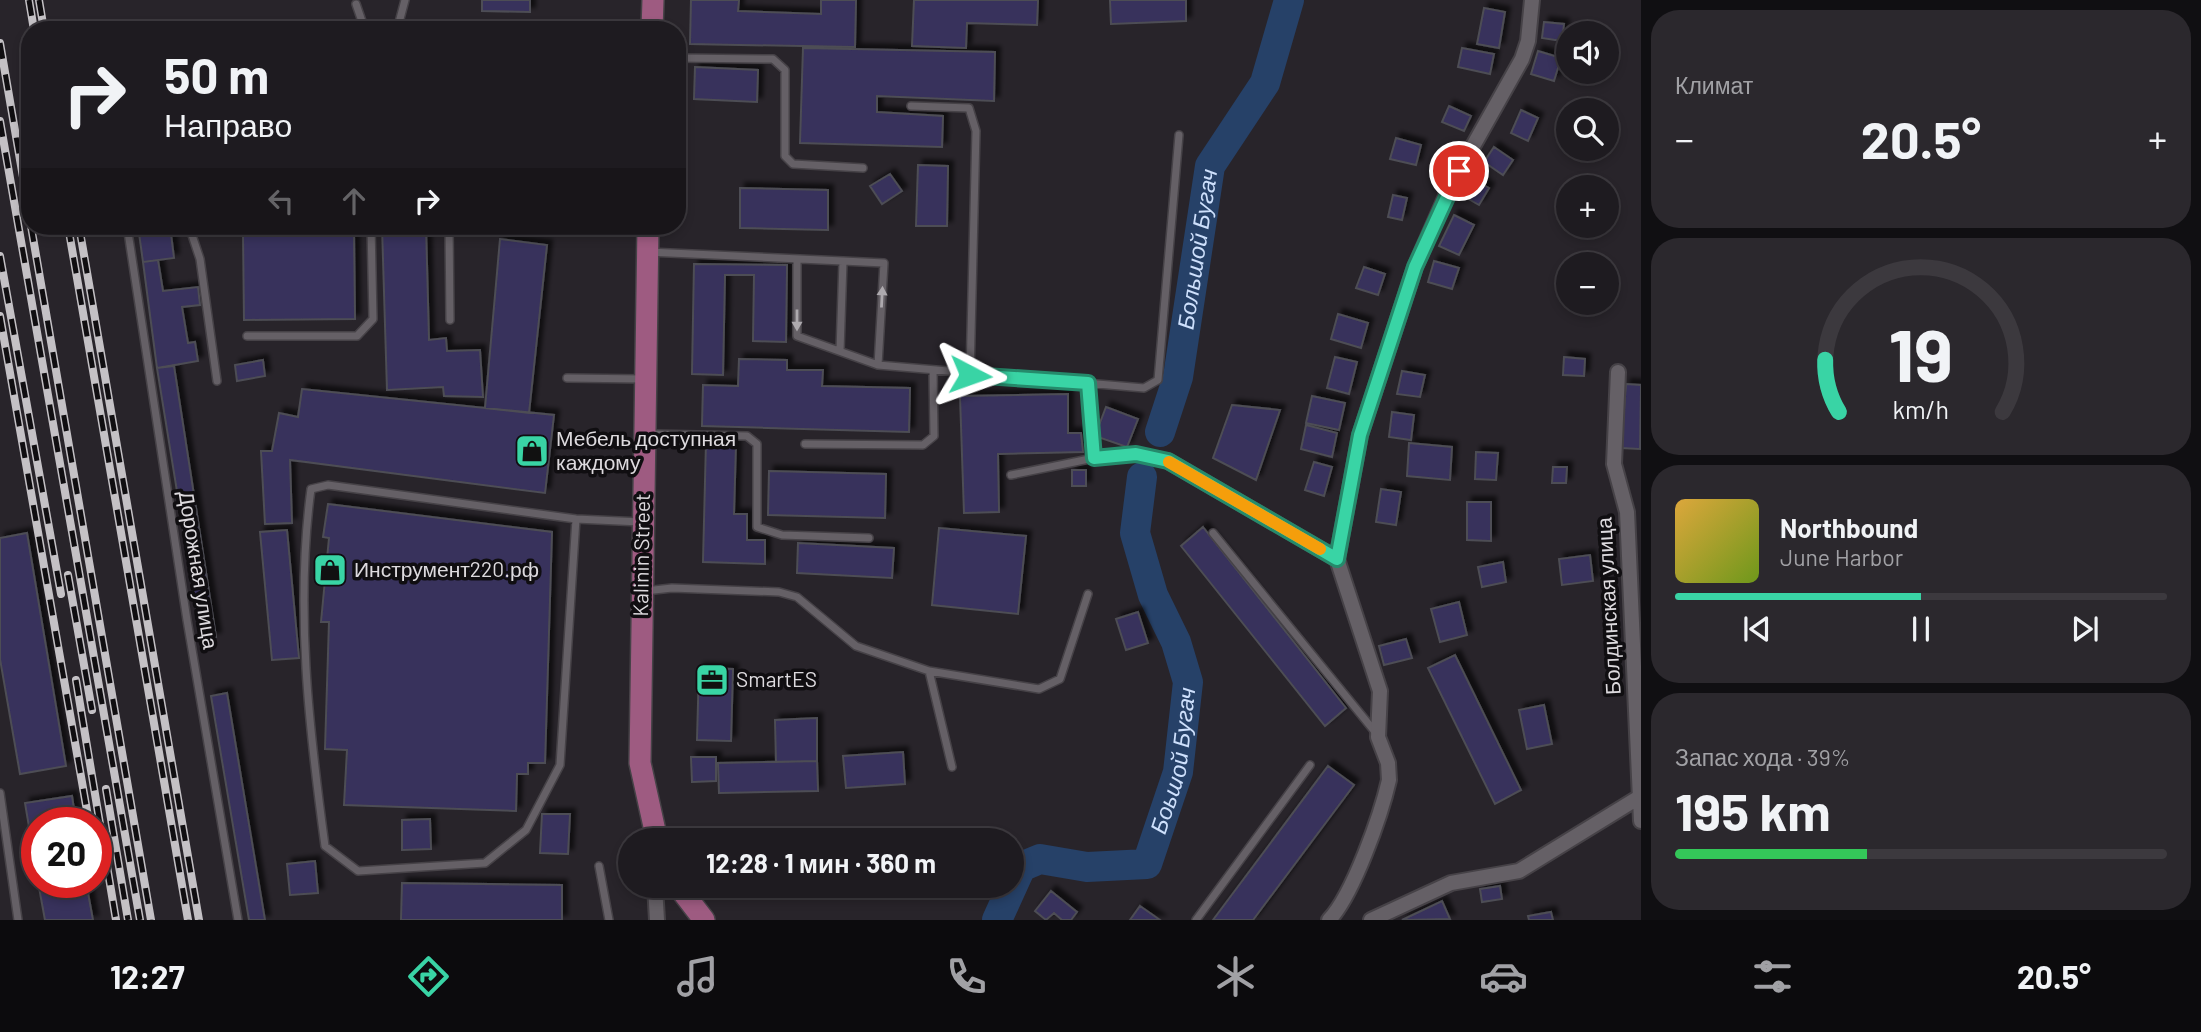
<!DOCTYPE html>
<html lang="ru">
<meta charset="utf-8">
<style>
:root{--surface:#1e1b20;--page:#2b282d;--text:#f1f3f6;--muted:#a1a1a5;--line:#3c393e;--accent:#39d4a5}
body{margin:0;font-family:Barlow,sans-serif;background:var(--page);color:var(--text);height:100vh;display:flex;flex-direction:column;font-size:26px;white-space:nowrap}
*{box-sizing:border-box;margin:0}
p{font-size:23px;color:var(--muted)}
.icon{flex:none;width:38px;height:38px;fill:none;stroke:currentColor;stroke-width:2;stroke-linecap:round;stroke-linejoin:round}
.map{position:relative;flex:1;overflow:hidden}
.sheet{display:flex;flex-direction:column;gap:10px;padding:10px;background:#100f12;width:560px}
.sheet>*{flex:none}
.guide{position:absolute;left:21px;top:21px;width:665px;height:214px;border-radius:28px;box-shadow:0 4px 10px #0003,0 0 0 2px var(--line);background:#1e1b20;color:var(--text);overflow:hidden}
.buttons{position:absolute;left:1556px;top:21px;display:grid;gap:14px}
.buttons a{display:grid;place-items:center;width:63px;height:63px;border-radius:50%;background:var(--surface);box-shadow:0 4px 10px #0003,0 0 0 2px var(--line);font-size:35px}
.speed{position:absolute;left:21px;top:807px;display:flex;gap:14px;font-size:35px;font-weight:700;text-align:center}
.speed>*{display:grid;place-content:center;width:91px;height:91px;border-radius:50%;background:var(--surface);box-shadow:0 4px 10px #0003,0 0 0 2px var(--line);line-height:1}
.speed .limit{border:10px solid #d22;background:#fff;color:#111}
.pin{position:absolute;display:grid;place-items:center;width:60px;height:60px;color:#fff;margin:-30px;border:4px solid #fff;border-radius:50%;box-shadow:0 2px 7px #0007}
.me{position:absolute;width:77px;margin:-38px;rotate:94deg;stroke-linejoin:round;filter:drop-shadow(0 0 5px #0008)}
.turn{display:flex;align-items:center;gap:24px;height:147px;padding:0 28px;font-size:32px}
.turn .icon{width:91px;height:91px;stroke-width:2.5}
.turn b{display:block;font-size:49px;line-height:60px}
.lanes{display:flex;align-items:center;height:66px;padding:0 28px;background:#0003;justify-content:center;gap:35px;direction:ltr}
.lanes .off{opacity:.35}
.big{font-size:52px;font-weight:700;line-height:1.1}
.sheet .tile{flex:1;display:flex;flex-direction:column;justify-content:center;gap:10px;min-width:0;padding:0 24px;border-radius:28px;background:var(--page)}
.sheet .dial{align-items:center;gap:0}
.dial svg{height:182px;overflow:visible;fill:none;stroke:var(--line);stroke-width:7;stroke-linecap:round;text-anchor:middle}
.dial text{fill:var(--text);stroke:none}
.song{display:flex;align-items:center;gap:21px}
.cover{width:84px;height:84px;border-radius:10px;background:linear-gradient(135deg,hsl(40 70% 55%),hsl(80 70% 35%))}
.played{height:7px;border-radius:4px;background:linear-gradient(90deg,var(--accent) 50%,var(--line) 50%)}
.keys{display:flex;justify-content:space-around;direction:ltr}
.heat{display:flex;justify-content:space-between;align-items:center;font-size:38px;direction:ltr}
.charge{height:10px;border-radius:5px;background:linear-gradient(90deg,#34c759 39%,var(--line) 0)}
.trip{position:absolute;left:618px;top:828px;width:406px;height:70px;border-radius:35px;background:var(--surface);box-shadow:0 4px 10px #0003,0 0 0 2px var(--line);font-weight:700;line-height:70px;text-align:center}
.tab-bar{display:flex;height:112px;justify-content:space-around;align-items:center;background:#0c0b0d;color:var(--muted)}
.tab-bar .icon{width:49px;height:49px}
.tab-bar .active{color:var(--accent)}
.tab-bar b{font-size:32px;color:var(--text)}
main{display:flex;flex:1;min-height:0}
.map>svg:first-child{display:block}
</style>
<main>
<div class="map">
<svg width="1641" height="920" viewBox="0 0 1641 920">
<defs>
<filter id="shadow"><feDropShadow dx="5" dy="-5" stdDeviation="2" flood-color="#0009"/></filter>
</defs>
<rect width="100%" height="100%" fill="#28242a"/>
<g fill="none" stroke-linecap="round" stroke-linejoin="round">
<!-- river -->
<g stroke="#264168" stroke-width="30">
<path id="s1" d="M 1160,432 L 1178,377 L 1210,166 L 1265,83 L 1289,0"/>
<path id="s2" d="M 997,920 L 1021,867 L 1040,859 L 1087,867 L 1147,864 L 1178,772 L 1188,682 L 1176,642 L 1153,595 L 1135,533 L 1142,477"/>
</g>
</g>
<!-- building -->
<path fill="#37305c" stroke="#4d4d54" stroke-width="2" filter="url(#shadow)" d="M 482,0 L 530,0 L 530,12 L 482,11 Z
M 691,0 L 739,0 L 738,11 L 821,14 L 821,0 L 856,0 L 855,47 L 690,44 Z
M 914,0 L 1038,0 L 1037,25 L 967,23 L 966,48 L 912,46 Z
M 1110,0 L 1186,0 L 1186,21 L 1111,24 Z
M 1484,8 L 1505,12 L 1499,48 L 1477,44 Z
M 1544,22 L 1564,24 L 1562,41 L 1542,38 Z
M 803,48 L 995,52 L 994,101 L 877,96 L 877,112 L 943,116 L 942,147 L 800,143 Z
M 1462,48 L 1494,54 L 1490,74 L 1458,67 Z
M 1538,51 L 1561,58 L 1554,81 L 1531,74 Z
M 695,67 L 758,70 L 757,102 L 694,99 Z
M 1449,106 L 1471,116 L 1464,131 L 1442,122 Z
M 1521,110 L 1538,118 L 1528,141 L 1511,133 Z
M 1396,138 L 1421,145 L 1416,165 L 1390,159 Z
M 1494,147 L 1513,160 L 1503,175 L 1484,162 Z
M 918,165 L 948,166 L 947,226 L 916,226 Z
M 890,174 L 902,191 L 882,204 L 870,186 Z
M 1475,180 L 1489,188 L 1479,205 L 1465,197 Z
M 740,188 L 828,190 L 828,230 L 740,228 Z
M 1393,195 L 1407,198 L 1402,220 L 1388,217 Z
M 1454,215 L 1474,225 L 1459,255 L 1439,246 Z
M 138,226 L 170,226 L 174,258 L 143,262 Z
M 382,226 L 426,226 L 429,340 L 446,338 L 447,351 L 480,350 L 483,397 L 444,396 L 443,387 L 387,390 Z
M 534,226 L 552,226 L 552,233 L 534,232 Z
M 354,230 L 355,319 L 244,320 L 243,231 Z
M 500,239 L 547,245 L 529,413 L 485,408 Z
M 158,260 L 163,291 L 198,287 L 200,305 L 182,307 L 188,343 L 195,342 L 198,361 L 157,368 L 143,262 Z
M 1434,261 L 1459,268 L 1452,289 L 1428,282 Z
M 694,264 L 787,265 L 786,342 L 753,341 L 754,275 L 725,275 L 723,375 L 692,374 Z
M 1364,267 L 1385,274 L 1378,295 L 1356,288 Z
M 1338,314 L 1368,323 L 1361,348 L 1331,339 Z
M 1335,357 L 1357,362 L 1349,394 L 1327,388 Z
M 1564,357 L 1585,359 L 1584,376 L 1563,375 Z
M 739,359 L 787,360 L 787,370 L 823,370 L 822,386 L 910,388 L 909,432 L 702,426 L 703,385 L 738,386 Z
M 263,360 L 265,376 L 237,381 L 235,365 Z
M 174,366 L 216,637 L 201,639 L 157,368 Z
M 1402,371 L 1425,375 L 1420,397 L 1397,394 Z
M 1626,384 L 1641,385 L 1640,449 L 1621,448 Z
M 302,389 L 554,415 L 545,493 L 290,460 L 292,523 L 265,524 L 261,451 L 272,451 L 279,413 L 298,417 Z
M 1068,394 L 1068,433 L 1081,433 L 1083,452 L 998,454 L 999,512 L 964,513 L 960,396 Z
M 1312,396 L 1345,403 L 1339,430 L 1306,423 Z
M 1232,405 L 1280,410 L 1256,480 L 1213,458 Z
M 1106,407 L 1138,419 L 1127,447 L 1095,436 Z
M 1392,412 L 1414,415 L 1411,440 L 1389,437 Z
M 1306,425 L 1337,433 L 1332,457 L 1301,449 Z
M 706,442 L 736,443 L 734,514 L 747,514 L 747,540 L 765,540 L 765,564 L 703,562 Z
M 1409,443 L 1452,447 L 1450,480 L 1407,476 Z
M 1476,452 L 1498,453 L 1496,480 L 1475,479 Z
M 1314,462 L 1332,467 L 1324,496 L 1305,490 Z
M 1553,467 L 1567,467 L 1566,483 L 1552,483 Z
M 1072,470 L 1086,470 L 1086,486 L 1072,486 Z
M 769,471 L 886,474 L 885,518 L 768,515 Z
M 1381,489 L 1401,492 L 1396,525 L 1376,522 Z
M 1467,502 L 1491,502 L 1491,541 L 1467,540 Z
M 328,504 L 552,532 L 545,763 L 528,763 L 528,774 L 517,774 L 516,811 L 344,805 L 347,750 L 325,749 L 329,622 L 321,622 L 329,538 L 323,537 Z
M 1203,527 L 1346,708 L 1325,726 L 1181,546 Z
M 939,528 L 1026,536 L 1018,614 L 932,605 Z
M 287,530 L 299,658 L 272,660 L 260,532 Z
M 27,533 L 66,766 L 20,774 L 0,659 L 0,538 Z
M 798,543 L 894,548 L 892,578 L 797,573 Z
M 1590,555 L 1593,581 L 1562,585 L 1559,559 Z
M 1503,562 L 1506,582 L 1482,587 L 1478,567 Z
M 1459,602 L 1467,635 L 1440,642 L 1431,609 Z
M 1138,612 L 1148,643 L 1126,650 L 1116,619 Z
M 1406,639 L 1412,658 L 1384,665 L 1379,646 Z
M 1455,655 L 1521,790 L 1495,804 L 1428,668 Z
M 699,668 L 733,669 L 731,741 L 697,740 Z
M 227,693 L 265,920 L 249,920 L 211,696 Z
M 1544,705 L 1552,744 L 1527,749 L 1519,710 Z
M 817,718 L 817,761 L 776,762 L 775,720 Z
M 903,752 L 905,784 L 846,788 L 843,756 Z
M 691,757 L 716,757 L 716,781 L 692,782 Z
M 817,761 L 818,791 L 719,793 L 718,763 Z
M 1328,766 L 1354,785 L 1253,920 L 1213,920 Z
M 72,796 L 76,822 L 37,822 L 37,874 L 25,803 Z
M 542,814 L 570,814 L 568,854 L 540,853 Z
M 430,819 L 431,849 L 402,850 L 402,820 Z
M 315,861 L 318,893 L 290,895 L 287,864 Z
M 38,882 L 86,882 L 93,920 L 45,920 Z
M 402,883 L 562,885 L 562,920 L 401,920 Z
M 1500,886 L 1502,899 L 1482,902 L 1480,889 Z
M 1051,891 L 1077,912 L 1071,920 L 1062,920 L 1054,913 L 1046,920 L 1035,911 Z
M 1442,901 L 1450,919 L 1402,920 Z
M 1140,906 L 1160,920 L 1130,920 Z
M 1551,912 L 1553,920 L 1529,920 L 1528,916 Z"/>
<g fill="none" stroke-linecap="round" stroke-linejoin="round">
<defs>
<path id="lane" d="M 356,4 L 365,30
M 162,26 L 162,30
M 397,30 L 405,0
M 628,30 L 648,29
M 677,58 L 773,59 L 785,70 L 785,156 L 793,164 L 863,168
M 911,106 L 969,108 L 976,131 L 970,375
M 131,226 L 128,232 L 187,620 L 238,920
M 189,226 L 200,259 L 217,381
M 449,226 L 450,320
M 648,252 L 843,261 L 840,351
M 797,259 L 797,336 L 878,365 L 1144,388 L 1158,380 L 1179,135
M 843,261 L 884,263 L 878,365
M 247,336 L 357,336 L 373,319 L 371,226
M 567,378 L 643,379
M 1088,382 L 1094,458 L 1136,454 L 1168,461
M 649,434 L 747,436 L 757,444 L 757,527 L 782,535 L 869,538
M 805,444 L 923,445 L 934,436 L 933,370
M 1011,475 L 1094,458
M 576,519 L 560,765 L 526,830 L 485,863 L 358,871 L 325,846 C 309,729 295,607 311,489 L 328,485 L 576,519 L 641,522
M 1213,533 L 1376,733
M 645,591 L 672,588 L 779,592 L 797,597 L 856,646 L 929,671 L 1039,689 L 1060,679 L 1088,594
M 929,671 L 952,767
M 0,793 L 18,920
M 599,866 L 609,920
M 1196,920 L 1310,765"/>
<path id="street" d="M 1618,372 L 1614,464 L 1627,512 L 1641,821
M 1168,461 L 1337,559 L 1380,691 L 1378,737 L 1388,763 L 1389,780 C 1381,815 1353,895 1329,920
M 1337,559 L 1360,435 L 1415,267 L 1450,187 L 1522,59 L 1528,41 L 1532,0
M 655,886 L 657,920
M 1371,920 L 1451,883 L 1519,871 L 1638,798"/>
<path id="primary" d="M 652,30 L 653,0
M 648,226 L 640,763 L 657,840
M 678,886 L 704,920"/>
</defs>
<!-- lane casing -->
<use href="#lane" stroke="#464247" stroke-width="10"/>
<!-- street casing -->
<use href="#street" stroke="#464247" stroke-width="18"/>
<!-- primary casing -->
<use href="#primary" stroke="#464247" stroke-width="24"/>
<!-- lane -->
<use href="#lane" stroke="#656066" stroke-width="7"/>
<!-- street -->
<use href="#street" stroke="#656066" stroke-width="14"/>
<!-- primary -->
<use href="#primary" stroke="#9e5b81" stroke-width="21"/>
<defs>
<path id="rail" d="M 29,0 L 34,30
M 39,0 L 44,30
M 0,43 L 30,218
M 0,121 L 140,920
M 31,226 L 151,920
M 68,226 L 188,920
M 79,226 L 199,920
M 0,256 L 61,594
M 0,316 L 89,822
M 68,575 L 92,710
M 76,680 L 116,920
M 106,789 L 128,920"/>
</defs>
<!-- rail casing -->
<use href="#rail" stroke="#c4c1c5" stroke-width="8"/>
<!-- rail -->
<use href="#rail" stroke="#100e11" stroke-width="5" stroke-dasharray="16" stroke-linecap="butt"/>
</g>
<!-- one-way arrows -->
<defs><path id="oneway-solid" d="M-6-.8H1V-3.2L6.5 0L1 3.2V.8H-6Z" transform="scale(1.75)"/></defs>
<g fill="#ada9ae">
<use href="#oneway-solid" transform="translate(882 297) rotate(-87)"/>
<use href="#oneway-solid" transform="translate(797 320) rotate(90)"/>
</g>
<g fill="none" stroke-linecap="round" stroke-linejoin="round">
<defs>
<path id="route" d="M 970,375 L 1088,383 L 1094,458 L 1136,454 L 1168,461 L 1337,559 L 1360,435 L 1415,267 L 1459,171"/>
</defs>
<!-- route casing -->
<use href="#route" stroke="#258a6b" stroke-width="18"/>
<!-- route -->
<use href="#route" stroke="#39d4a5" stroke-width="12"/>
<!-- slow -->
<path stroke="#f59e0b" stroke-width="12" d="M 1169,462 L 1320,549"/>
</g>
<!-- icons -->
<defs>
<symbol id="shop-square" viewBox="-11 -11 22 22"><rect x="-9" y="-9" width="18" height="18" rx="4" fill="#39d4a5" stroke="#100e11"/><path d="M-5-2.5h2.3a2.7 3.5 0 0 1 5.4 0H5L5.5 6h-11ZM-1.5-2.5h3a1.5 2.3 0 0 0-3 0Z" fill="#111"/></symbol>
<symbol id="office-square" viewBox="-11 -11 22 22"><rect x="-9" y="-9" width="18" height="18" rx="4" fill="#39d4a5" stroke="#100e11"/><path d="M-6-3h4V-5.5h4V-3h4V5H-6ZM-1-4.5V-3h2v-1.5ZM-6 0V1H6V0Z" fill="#111"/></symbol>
</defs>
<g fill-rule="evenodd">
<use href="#shop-square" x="513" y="432" width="38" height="38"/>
<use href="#shop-square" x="311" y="551" width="38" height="38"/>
<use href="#office-square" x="693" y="661" width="38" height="38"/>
</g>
<g text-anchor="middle" stroke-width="7" stroke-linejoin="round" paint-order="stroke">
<!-- poi labels -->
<g font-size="21" fill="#dddade" stroke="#100e11" text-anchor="start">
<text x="556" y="446">Мебель доступная<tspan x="556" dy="24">каждому</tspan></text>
<text x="354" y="577">Инструмент220.рф</text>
<text x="736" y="687">SmartES</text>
</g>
<!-- street labels -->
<g font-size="21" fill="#dddade" stroke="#100e11">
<text transform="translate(642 555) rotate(-89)" y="7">Kalinin Street</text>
<text transform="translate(198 570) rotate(81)" y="7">Дорожная улица</text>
<text transform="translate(1609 606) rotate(-93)" y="7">Болдинская улица</text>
</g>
<!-- water labels -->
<g font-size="23" font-style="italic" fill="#cee0fc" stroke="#100e11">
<text dy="8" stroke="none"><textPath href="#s1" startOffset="187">Большой Бугач</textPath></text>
<text dy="8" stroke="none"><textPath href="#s2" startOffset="294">Боьшой Бугач</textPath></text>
</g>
</g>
</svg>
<div class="buttons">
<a><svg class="icon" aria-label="sound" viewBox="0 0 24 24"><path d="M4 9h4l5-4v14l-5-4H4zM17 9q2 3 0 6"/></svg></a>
<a><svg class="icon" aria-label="search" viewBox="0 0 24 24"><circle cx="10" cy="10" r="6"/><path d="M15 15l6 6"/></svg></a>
<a>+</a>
<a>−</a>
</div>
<div class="speed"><div class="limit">20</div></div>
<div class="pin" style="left:1459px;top:171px;background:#d93025"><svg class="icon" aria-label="arrive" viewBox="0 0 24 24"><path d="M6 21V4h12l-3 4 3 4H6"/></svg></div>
<svg class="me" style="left:970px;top:375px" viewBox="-20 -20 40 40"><path d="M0-17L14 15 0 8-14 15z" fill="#39d4a5" stroke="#fff" stroke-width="4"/></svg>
<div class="trip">12:28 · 1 мин · 360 m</div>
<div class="guide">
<div class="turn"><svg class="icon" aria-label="right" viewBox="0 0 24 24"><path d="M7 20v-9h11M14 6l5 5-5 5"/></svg><div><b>50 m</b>Направо</div></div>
<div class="lanes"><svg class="icon off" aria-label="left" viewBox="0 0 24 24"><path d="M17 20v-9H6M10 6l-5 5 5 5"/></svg><svg class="icon off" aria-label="ahead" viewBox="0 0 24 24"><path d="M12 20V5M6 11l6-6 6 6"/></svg><svg class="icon" aria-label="right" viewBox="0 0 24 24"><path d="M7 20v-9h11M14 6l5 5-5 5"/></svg></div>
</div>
</div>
<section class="sheet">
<div class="tile"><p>Климат</p>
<div class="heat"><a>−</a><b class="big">20.5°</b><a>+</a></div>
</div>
<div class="tile dial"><svg viewBox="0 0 100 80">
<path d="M14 69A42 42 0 1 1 86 69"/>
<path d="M14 69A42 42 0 0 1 8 46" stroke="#39d4a5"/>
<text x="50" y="56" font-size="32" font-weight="700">19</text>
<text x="50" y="72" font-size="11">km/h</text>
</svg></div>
<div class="tile">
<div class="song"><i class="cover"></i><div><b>Northbound</b><p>June Harbor</p></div></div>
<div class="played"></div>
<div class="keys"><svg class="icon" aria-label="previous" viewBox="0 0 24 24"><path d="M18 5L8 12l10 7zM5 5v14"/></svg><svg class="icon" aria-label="pause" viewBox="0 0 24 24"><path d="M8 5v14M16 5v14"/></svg><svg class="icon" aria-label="next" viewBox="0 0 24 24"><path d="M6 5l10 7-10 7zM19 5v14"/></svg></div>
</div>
<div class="tile"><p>Запас хода · 39%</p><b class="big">195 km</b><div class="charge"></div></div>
</section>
</main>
<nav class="tab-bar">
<b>12:27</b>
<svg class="icon active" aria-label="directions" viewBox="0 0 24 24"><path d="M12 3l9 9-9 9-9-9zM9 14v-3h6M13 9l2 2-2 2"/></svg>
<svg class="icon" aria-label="music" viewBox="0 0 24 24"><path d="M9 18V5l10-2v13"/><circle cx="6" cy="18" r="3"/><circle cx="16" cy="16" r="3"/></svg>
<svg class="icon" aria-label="phone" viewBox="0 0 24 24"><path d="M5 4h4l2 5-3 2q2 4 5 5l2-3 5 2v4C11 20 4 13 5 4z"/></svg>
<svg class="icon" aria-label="climate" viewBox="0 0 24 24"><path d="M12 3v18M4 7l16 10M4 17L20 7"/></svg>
<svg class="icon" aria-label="car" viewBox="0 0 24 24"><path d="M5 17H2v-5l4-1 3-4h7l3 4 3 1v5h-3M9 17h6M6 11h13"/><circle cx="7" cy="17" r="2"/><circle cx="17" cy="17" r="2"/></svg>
<svg class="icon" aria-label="filters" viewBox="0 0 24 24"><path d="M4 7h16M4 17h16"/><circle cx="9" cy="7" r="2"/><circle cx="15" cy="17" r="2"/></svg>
<b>20.5°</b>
</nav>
